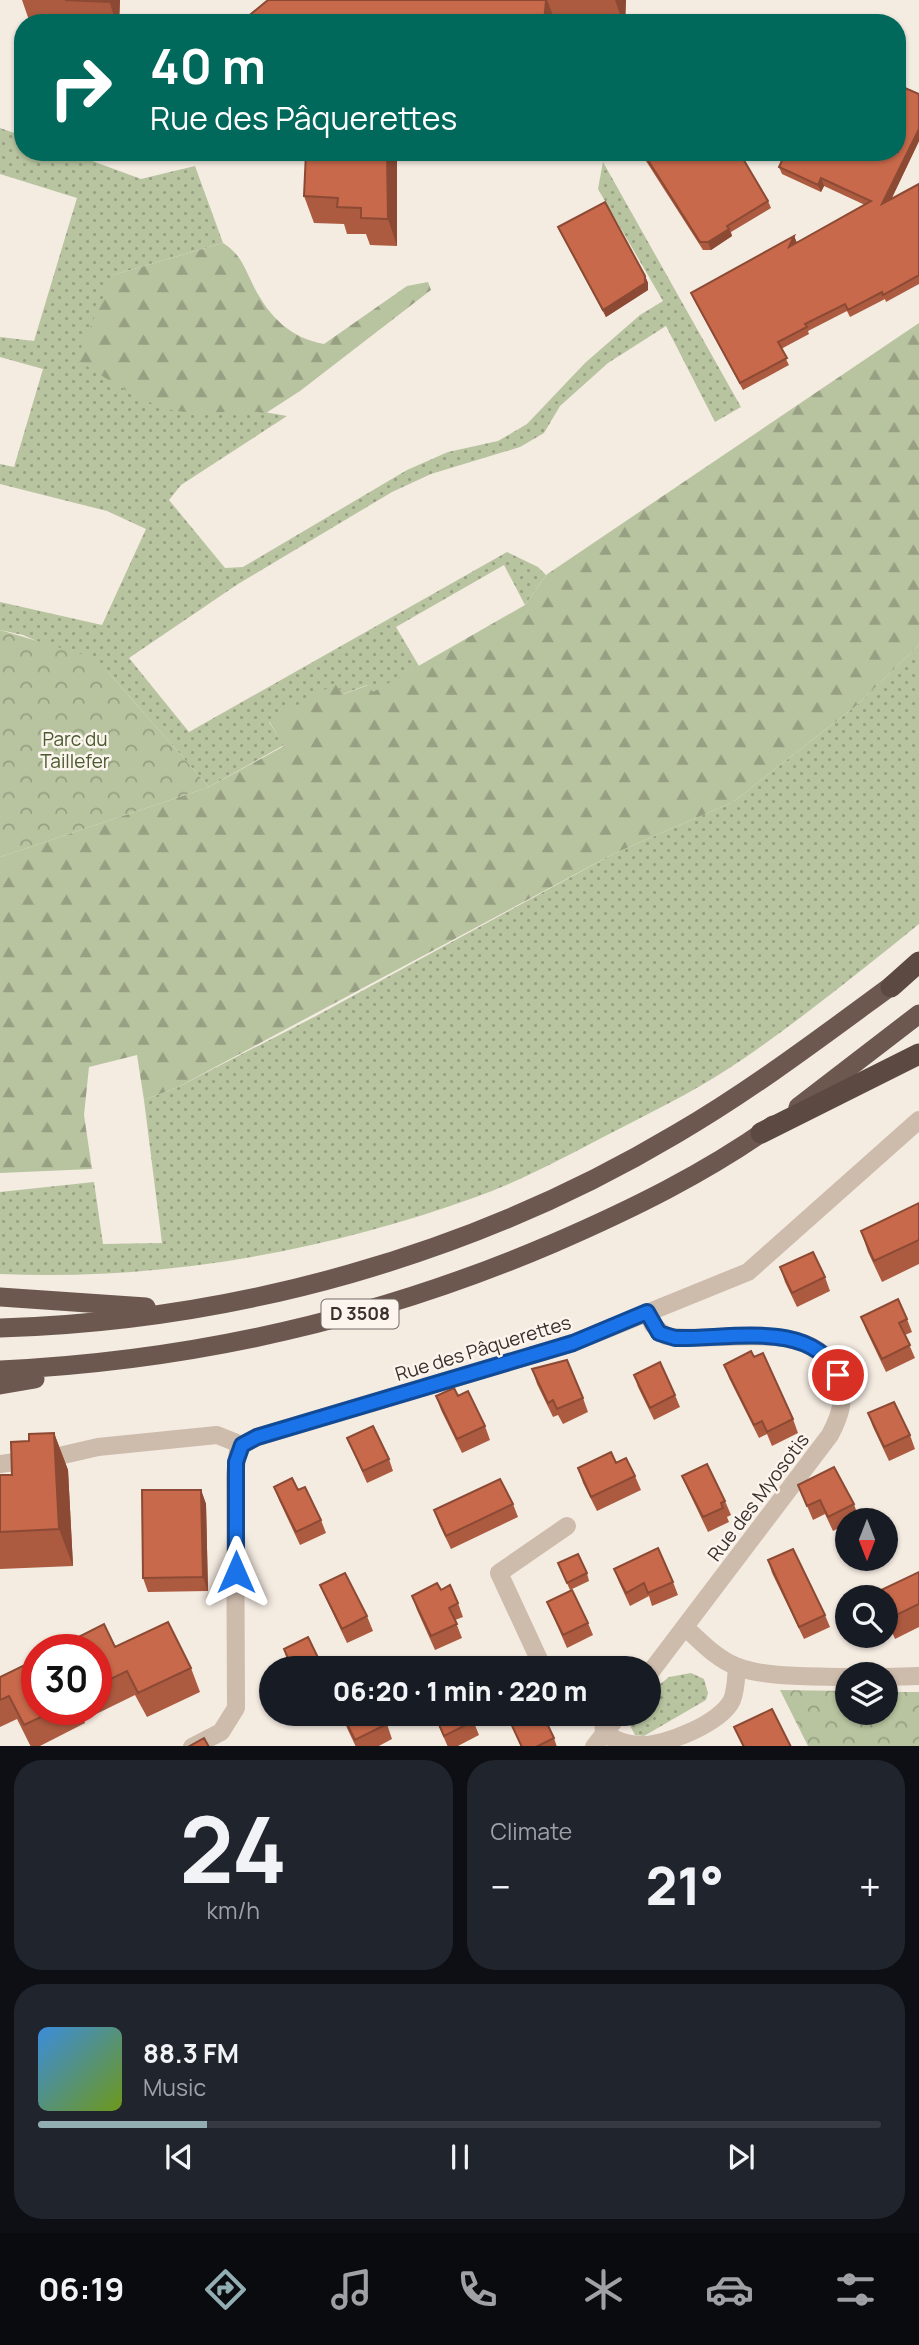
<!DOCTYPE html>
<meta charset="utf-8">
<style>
:root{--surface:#171b24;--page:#20242c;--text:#f1f3f6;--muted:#9ea1a6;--line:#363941;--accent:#92aeb2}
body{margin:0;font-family:Manrope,sans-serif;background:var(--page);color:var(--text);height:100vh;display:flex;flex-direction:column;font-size:26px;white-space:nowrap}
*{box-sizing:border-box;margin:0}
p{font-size:23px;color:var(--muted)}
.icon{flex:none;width:38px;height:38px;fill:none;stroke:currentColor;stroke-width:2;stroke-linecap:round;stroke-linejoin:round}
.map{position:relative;height:1746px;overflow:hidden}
.side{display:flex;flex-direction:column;gap:14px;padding:14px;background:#0d0f14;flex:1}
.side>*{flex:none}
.banner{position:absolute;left:14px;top:14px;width:892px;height:147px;border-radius:28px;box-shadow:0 2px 5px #0004;background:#00695c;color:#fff;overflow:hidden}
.needle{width:46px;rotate:180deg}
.buttons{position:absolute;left:835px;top:1508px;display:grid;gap:14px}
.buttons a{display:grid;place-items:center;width:63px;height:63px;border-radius:50%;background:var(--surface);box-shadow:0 2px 5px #0004;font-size:35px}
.speed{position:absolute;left:21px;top:1634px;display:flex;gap:14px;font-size:35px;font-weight:700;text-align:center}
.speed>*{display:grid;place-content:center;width:91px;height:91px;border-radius:50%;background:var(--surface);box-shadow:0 2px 5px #0004;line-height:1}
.speed .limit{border:10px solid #d22;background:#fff;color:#111}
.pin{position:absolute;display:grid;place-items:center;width:60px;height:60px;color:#fff;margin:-30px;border:4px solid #fff;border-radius:50%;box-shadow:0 2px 7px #0007}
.me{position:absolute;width:77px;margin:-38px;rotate:0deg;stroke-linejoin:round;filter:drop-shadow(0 0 5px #0008)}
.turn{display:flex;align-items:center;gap:24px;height:147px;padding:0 21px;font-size:32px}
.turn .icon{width:91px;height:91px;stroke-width:2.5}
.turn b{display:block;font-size:49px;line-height:60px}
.big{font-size:52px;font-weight:800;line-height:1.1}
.side .widget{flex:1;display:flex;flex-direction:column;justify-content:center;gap:10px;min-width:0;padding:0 24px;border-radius:28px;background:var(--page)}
.side .dial{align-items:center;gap:0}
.dial b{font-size:91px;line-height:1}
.song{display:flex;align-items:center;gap:21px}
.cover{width:84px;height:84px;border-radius:10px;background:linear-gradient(135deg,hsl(210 70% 55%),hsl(80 70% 35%))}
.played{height:7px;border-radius:4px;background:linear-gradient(90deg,var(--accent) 20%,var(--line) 20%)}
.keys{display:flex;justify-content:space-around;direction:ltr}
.heat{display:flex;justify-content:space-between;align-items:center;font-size:38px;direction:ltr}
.side .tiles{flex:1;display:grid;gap:14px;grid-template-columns:1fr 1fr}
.widget:last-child{grid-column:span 2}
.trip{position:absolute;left:259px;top:1656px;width:402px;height:70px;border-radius:35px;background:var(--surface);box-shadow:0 2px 5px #0004;font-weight:800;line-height:70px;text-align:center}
.dock{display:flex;height:112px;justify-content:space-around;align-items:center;background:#090b0e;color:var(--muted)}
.dock .icon{width:49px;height:49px}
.dock .active{color:var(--accent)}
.dock b{font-size:32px;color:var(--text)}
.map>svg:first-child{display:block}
</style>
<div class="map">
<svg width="919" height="1747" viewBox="0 0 919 1747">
<defs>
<pattern id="grass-dots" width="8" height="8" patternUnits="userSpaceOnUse" patternTransform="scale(1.75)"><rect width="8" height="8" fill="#b8c4a0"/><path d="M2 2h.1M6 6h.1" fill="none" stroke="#97a083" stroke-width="1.8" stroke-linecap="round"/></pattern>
<pattern id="forest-firs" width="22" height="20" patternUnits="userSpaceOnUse" patternTransform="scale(1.75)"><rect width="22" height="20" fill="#b8c4a0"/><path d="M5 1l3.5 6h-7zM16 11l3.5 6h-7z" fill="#97a083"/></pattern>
<pattern id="park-crowns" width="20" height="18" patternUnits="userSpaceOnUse" patternTransform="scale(1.75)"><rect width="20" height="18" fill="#b8c4a0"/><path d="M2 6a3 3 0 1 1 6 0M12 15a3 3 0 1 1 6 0" fill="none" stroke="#97a083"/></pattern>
</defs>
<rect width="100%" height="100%" fill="#f4ebe1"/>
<!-- grass -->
<path fill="url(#grass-dots)" d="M 0,128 L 23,136 L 23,152 L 68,152 L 141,179 L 195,166 L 223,243 L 113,275 L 169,409 L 246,409 L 287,416 L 181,485 L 169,500 L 225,568 L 243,567 L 407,470 L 448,452 L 498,441 L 527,424 L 585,363 L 640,315 L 663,301 L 598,189 L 603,162 L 741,407 L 715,422 L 666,326 L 608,363 L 560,406 L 544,433 L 520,447 L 431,474 L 392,492 L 238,584 L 129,658 L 189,732 L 507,552 L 538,567 L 546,575 L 525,605 L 504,565 L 396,627 L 419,666 L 373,693 L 367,685 L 269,722 L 284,745 L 209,787 L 108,672 L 23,635 L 0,630 L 0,602 L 102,625 L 146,529 L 107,511 L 0,484 L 0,464 L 14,467 L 43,369 L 0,357 L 0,337 L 34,341 L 77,198 L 0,174 Z
M 919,645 L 919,924 C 862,970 804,1017 743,1059 C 704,1086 662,1107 619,1129 C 572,1153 526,1179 476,1197 C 323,1252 162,1281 0,1274 L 0,1192 L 94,1182 L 103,1244 L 162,1243 L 144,1100 L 178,1087 L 316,1016 L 613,854 L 733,802 L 857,705 Z
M 691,1673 L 704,1679 L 708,1693 L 706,1700 L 644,1736 L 635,1735 L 629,1724 L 635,1713 L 649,1713 L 649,1693 L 669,1677 Z"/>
<!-- forest -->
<path fill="url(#forest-firs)" d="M 223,243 C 241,254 245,269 254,287 C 270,318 291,338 324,344 L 407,286 L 428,282 L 431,290 L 300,391 L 266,413 C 236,408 196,417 168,409 C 135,399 104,377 76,359 L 113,275 Z
M 919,323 L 919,645 L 857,705 L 733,802 L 613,854 L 178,1087 L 144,1100 L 137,1055 L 89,1067 L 84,1115 L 92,1169 L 0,1173 L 0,857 L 209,787 L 284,746 L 269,721 L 335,684 L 344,694 L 368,685 L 373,692 L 525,605 L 546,575 Z"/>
<!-- park -->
<path fill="url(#park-crowns)" d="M 0,630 L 88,656 L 108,672 L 209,787 L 0,857 Z
M 780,1690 L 847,1691 L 847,1713 L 886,1713 L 886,1692 L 919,1692 L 919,1746 L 808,1746 Z"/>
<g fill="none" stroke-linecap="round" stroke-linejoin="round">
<!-- minor -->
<path stroke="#cdbbac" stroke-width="18" d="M 647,1312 L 653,1325 L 666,1336 C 717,1345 817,1314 839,1378 C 846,1398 840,1416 830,1435 L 649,1674
M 0,1464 L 59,1456 L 98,1447 L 207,1436 L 217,1435 L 242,1445 L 257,1437 L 573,1343 L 748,1272 L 919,1120
M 686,1628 C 701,1642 718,1660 738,1667 C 767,1678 815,1676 847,1677
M 543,1668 L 499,1573 L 567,1526
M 886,1677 L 919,1676
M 603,1713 L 604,1734 C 616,1740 627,1745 641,1745 C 665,1746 721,1723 732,1700 C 736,1690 736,1678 737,1667
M 192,1747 L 221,1732 L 236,1708 L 235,1475 L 238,1451 L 242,1445
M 594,1747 L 620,1713"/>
<!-- trunk -->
<path stroke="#6c584f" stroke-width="19" d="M 798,1107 L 919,1014
M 0,1297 L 146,1307
M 0,1328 C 236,1321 473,1255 676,1134 C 755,1088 828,1032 902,978
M 0,1370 C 193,1361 377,1319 554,1243 C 630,1210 706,1173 773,1125
M 0,1385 L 35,1379"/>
<!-- motorway -->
<path stroke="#5c4a42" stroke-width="21" d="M 891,987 L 919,962
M 761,1133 L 919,1054"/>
</g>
<!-- wall -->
<path fill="#ac5a40" d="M 22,0 L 120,0 L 119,23 L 30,23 Z
M 267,0 L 626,0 L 625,23 L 240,23 L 267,1 Z
M 919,141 L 891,200 L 919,184 L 919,284 L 886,302 L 885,299 L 850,317 L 847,311 L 808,331 L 809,334 L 781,349 L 789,365 L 743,390 L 694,300 L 691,293 L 794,236 L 797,243 L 865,205 L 824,186 L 821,192 L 782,174 L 779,167 Z
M 306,152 L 443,152 L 443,158 L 397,156 L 397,246 L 370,245 L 366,234 L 347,234 L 344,224 L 314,223 L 304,196 Z
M 644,154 L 768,201 L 771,208 L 731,232 L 732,236 L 711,250 L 703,250 L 646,161 Z
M 558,227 L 645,276 L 648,283 L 648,290 L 606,317 L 561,234 Z
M 919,1203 L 919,1264 L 882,1282 L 868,1252 L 861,1231 Z
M 780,1267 L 825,1277 L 830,1291 L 797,1307 L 785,1282 Z
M 861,1317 L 907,1319 L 912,1332 L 905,1335 L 915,1358 L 886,1372 L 866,1330 Z
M 724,1365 L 793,1419 L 798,1433 L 772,1446 L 767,1434 L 759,1438 L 729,1378 Z
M 532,1369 L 583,1398 L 588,1412 L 563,1424 L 558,1415 L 553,1417 L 537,1384 Z
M 634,1375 L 675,1395 L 680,1407 L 654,1420 L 638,1387 Z
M 436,1396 L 458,1396 L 485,1426 L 490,1440 L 462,1453 L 441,1410 Z
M 868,1413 L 910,1435 L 915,1449 L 889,1461 L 873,1427 Z
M 54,1433 L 68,1470 L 73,1566 L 0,1569 L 0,1475 L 12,1475 L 29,1441 Z
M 347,1438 L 389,1459 L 393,1471 L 367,1483 Z
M 616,1463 L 635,1476 L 641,1490 L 597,1511 L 583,1483 L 578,1468 Z
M 682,1476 L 725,1501 L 731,1515 L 727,1517 L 729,1522 L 708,1532 L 688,1490 Z
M 798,1485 L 854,1504 L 859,1519 L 854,1521 L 847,1521 L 847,1524 L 833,1531 L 825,1514 L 813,1520 Z
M 274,1487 L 321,1520 L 326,1533 L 300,1545 L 279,1500 Z
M 201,1490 L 206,1504 L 208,1591 L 148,1592 L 143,1578 Z
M 513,1504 L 518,1517 L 451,1549 L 439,1524 L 434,1510 Z
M 768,1560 L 825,1615 L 830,1627 L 804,1639 L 772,1573 Z
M 558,1563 L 587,1573 L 589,1581 L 570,1590 Z
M 614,1569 L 673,1582 L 678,1595 L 652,1606 L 649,1596 L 630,1606 L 619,1582 Z
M 919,1572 L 919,1627 L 895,1639 L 886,1618 L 886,1598 L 877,1598 L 875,1593 Z
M 320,1585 L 367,1616 L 373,1631 L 347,1643 L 326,1599 Z
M 441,1590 L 458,1603 L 463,1617 L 455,1620 L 462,1638 L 435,1650 L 417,1610 L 412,1596 Z
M 547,1602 L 588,1623 L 593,1635 L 567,1648 Z
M 115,1647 L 191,1668 L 200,1692 L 147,1717 L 135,1695 L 84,1720 L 85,1723 L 38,1747 L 31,1747 L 17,1719 L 0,1727 L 0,1677 L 37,1710 L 96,1710 L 96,1650 Z
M 433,1713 L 470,1713 L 479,1735 L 456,1747 L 448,1747 Z
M 506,1713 L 554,1738 L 557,1747 L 521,1747 Z
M 342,1714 L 387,1724 L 392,1739 L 377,1747 L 356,1747 L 347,1728 Z"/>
<!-- shaded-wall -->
<path fill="#8c4a34" d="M 109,0 L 120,0 L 119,23 L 116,23 Z
M 546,0 L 547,0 L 556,23 L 544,23 Z
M 615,0 L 626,0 L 625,23 L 623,23 Z
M 919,129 L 919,141 L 885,212 L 882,204 Z
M 387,152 L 396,152 L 397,156 L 397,246 L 388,219 Z
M 821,178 L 824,186 L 821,192 L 818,185 Z
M 729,229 L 732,236 L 711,250 L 708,242 Z
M 794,236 L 797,243 L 789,247 Z
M 645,276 L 648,283 L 648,290 L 606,317 L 603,310 Z
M 54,1433 L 68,1470 L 73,1566 L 59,1529 Z
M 201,1490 L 206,1504 L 208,1591 L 203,1577 Z"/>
<!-- building -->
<path fill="#c8694b" stroke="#8c4a34" stroke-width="2" d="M 65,0 L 109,0 L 109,2 Z
M 268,0 L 546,0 L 544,23 L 240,23 Z
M 898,85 L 919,94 L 919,129 L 882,204 L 919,184 L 919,275 L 883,295 L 882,292 L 848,310 L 845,304 L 805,324 L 807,327 L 778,342 L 787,358 L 740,383 L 691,293 L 794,236 L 789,247 L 871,201 L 821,178 L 818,185 L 779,167 L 786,152 L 898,152 Z
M 306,152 L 387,152 L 388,219 L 361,218 L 361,208 L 337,207 L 338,198 L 304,196 Z
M 647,152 L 739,152 L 768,201 L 727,226 L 729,229 L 708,242 L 700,242 L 644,154 Z
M 605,202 L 645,276 L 645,283 L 603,310 L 558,227 Z
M 919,1203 L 919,1240 L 874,1261 L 861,1231 Z
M 813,1252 L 825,1277 L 792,1293 L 780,1267 Z
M 898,1299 L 907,1319 L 899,1323 L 910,1345 L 882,1359 L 861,1317 Z
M 751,1351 L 754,1357 L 763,1353 L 793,1419 L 767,1432 L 762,1421 L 754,1425 L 724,1365 Z
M 567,1360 L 583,1398 L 557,1409 L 553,1400 L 548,1403 L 532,1369 Z
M 660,1362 L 675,1395 L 650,1408 L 634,1375 Z
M 454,1388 L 458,1396 L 468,1391 L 485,1426 L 457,1439 L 436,1396 Z
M 894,1402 L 910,1435 L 884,1447 L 868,1413 Z
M 373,1426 L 389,1459 L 363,1471 L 347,1438 Z
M 54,1433 L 59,1529 L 0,1532 L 0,1475 L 12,1475 L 11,1442 L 29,1441 L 29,1434 Z
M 611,1452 L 616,1463 L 626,1458 L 635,1476 L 591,1497 L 578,1468 Z
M 707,1464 L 725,1501 L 721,1503 L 723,1508 L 703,1517 L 682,1476 Z
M 834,1467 L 854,1504 L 828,1517 L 820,1500 L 807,1506 L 798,1485 Z
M 292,1478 L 298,1490 L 305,1487 L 321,1520 L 296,1532 L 274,1487 Z
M 500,1479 L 513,1504 L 446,1536 L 434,1510 Z
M 142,1490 L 201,1490 L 203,1577 L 143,1578 Z
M 658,1548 L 673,1582 L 648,1593 L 644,1583 L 626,1593 L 614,1569 Z
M 793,1549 L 825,1615 L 799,1627 L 768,1560 Z
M 578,1554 L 587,1573 L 567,1583 L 558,1563 Z
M 919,1572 L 919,1604 L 888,1619 L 886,1613 L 886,1598 L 878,1598 L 875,1593 Z
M 345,1573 L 367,1616 L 342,1629 L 320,1585 Z
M 437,1583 L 441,1590 L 450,1585 L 458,1603 L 449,1608 L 457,1624 L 431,1636 L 412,1596 Z
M 572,1590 L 588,1623 L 563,1635 L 547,1602 Z
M 168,1622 L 191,1668 L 138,1693 L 127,1671 L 96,1686 L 96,1650 L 53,1650 L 104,1624 L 115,1647 Z
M 308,1637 L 323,1668 L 292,1668 L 284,1649 Z
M 37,1659 L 37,1710 L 56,1710 L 24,1725 L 9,1696 L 0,1700 L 0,1677 Z
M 772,1709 L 791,1747 L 744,1747 L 734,1727 Z
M 343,1713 L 382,1713 L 387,1724 L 355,1740 L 342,1714 Z
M 434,1713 L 470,1713 L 474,1721 L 444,1736 Z
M 506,1713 L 542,1713 L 554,1738 L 536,1747 L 522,1747 Z
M 204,1738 L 209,1747 L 188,1747 Z"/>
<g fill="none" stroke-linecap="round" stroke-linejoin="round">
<defs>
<path id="route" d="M 236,1572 L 236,1462 L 242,1445 L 257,1437 L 573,1343 L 647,1312 L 659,1333 L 675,1338 C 726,1340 812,1318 838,1375"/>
</defs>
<!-- route casing -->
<use href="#route" stroke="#114b97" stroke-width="18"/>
<!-- route -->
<use href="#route" stroke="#1a73e8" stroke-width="12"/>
</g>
<g text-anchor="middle" stroke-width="5" stroke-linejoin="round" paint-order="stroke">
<!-- shield labels -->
<rect fill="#fbf5ee" stroke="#756b66" stroke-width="2" x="321.5" y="1299.5" width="77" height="29" rx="5"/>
<g font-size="18" font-weight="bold" fill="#3b302b">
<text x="360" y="1320">D 3508</text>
</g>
<!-- park labels -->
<g font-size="19" fill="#4a5a2e" stroke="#fbf5ee">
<text x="75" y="746">Parc du<tspan x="75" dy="22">Taillefer</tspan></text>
</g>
<!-- street labels -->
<g font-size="19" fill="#3b302b" stroke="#fbf5ee">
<text transform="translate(483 1348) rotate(-17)" y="7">Rue des Pâquerettes</text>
<text transform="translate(758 1497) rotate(-53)" y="7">Rue des Myosotis</text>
</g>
</g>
</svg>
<div class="buttons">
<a><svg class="needle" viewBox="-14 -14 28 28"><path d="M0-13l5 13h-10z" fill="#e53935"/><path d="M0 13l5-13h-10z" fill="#9ea1a6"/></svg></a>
<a><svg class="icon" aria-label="search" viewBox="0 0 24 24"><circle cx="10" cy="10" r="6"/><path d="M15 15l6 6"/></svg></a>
<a><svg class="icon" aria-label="layers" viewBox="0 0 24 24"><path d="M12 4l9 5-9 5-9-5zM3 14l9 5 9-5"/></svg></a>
</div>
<div class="speed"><div class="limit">30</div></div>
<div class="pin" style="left:838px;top:1375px;background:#d93025"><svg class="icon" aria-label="arrive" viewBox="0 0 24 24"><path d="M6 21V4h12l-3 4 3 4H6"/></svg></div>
<svg class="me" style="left:236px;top:1572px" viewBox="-20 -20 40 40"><path d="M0-17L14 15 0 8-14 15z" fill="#1a73e8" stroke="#fff" stroke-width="4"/></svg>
<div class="trip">06:20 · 1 min · 220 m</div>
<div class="banner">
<div class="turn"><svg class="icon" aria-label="right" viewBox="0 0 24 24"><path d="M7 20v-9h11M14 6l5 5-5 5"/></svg><div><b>40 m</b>Rue des Pâquerettes</div></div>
</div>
</div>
<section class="side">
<div class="tiles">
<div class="widget dial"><b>24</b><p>km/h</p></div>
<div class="widget"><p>Climate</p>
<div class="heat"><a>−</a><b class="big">21°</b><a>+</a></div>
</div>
<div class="widget">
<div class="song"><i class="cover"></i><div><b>88.3 FM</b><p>Music</p></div></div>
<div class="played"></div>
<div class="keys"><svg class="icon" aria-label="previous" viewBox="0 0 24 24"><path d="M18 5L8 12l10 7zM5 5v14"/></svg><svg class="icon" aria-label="pause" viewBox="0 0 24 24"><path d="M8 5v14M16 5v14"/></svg><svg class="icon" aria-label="next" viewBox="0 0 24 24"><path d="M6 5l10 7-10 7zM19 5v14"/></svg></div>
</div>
</div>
</section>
<nav class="dock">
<b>06:19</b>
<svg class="icon active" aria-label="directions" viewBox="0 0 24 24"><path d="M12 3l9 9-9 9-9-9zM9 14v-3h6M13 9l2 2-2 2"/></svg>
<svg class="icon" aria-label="music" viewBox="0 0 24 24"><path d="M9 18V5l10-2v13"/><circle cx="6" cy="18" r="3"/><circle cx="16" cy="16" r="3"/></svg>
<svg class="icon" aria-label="phone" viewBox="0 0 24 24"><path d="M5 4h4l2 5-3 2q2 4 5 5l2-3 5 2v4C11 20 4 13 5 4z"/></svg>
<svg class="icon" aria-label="climate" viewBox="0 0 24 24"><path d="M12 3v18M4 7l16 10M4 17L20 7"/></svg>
<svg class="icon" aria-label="car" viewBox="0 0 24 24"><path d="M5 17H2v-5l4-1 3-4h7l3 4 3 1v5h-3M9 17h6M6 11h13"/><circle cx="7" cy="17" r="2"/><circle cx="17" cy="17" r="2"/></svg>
<svg class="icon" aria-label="filters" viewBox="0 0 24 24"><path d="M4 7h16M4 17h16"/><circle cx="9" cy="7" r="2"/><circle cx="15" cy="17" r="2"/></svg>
</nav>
